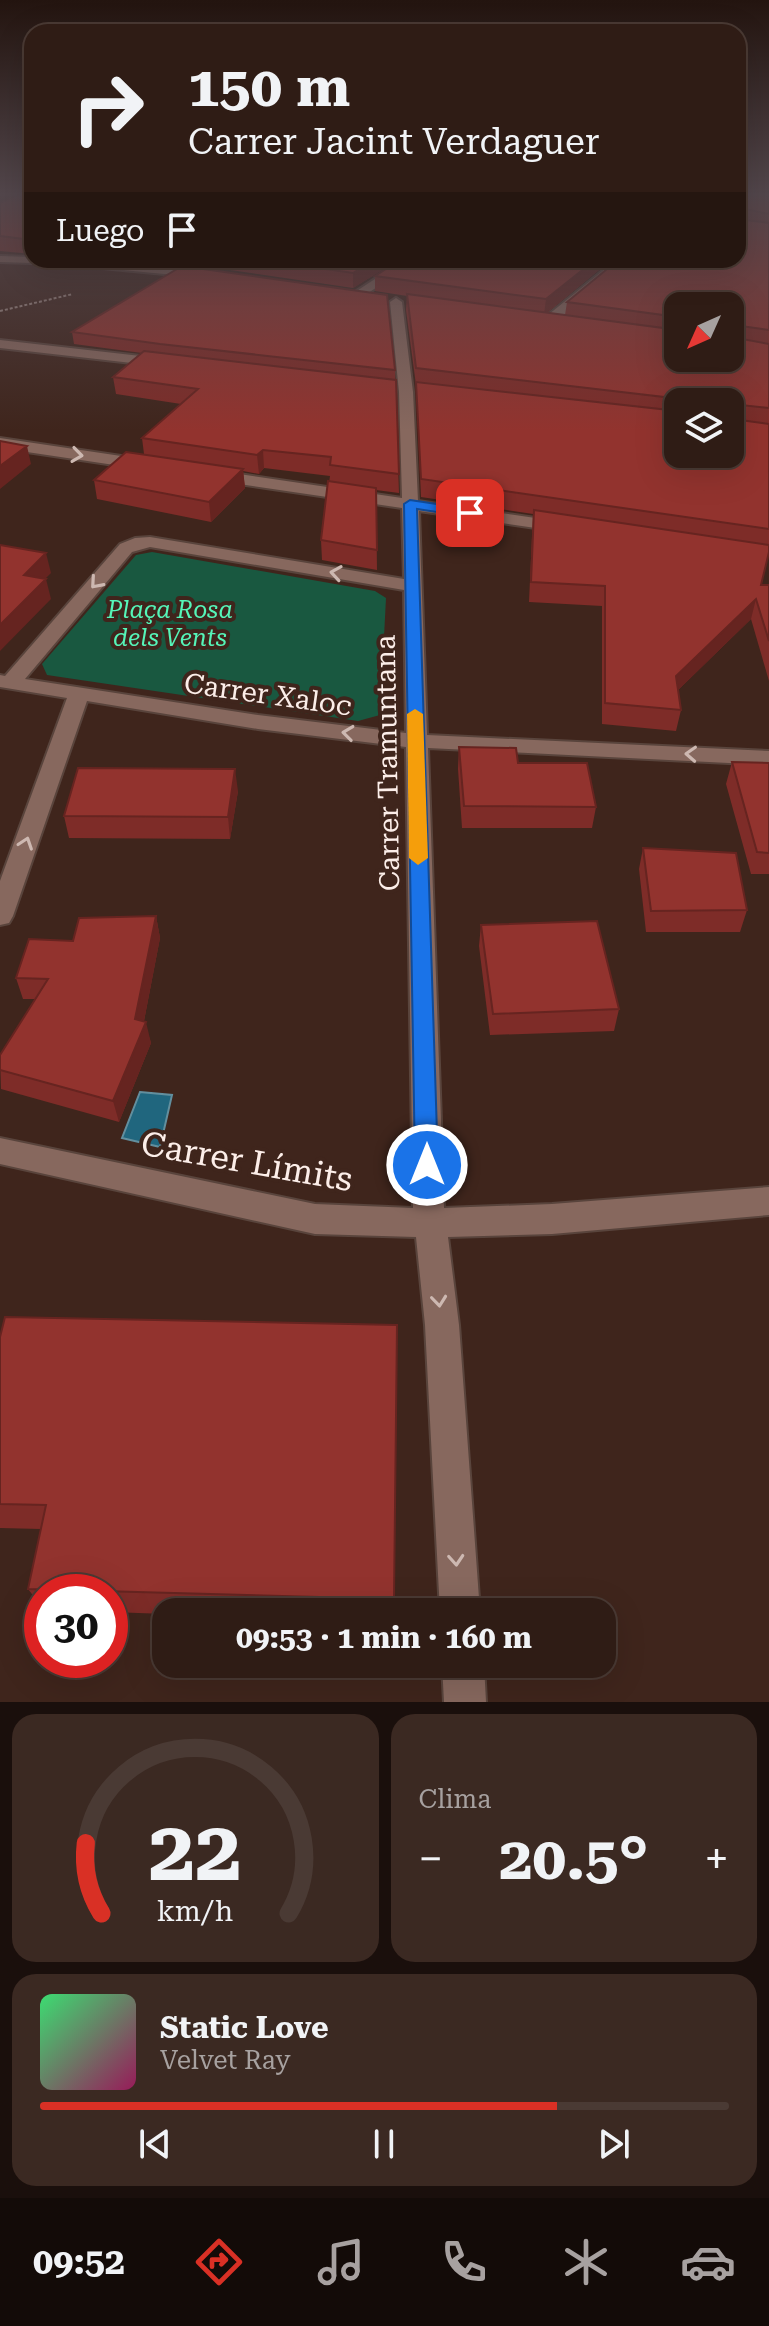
<!DOCTYPE html>
<html lang="es">
<meta charset="utf-8">
<style>
:root{--surface:#2f1c15;--page:#3b2922;--text:#f1f3f6;--muted:#a7a1a0;--line:#4a3a34;--accent:#d93025}
body{margin:0;font-family:"Roboto Serif",serif;background:var(--page);color:var(--text);height:100vh;display:flex;flex-direction:column;font-size:30px;white-space:nowrap}
*{box-sizing:border-box;margin:0}
p{font-size:26px;color:var(--muted)}
.icon{flex:none;width:44px;height:44px;fill:none;stroke:currentColor;stroke-width:2;stroke-linecap:round;stroke-linejoin:round}
.map{position:relative;height:1702px;overflow:hidden}
.sheet{display:flex;flex-direction:column;gap:12px;padding:12px;background:#1a0f0c;flex:1}
.sheet>*{flex:none}
.hud{position:absolute;left:24px;top:24px;width:722px;height:244px;border-radius:24px;box-shadow:0 8px 32px #0002,0 0 0 2px var(--line);background:#2f1c15;color:var(--text);overflow:hidden}
.needle{width:52px;rotate:225deg}
.buttons{position:absolute;left:664px;top:292px;display:grid;gap:16px}
.buttons a{display:grid;place-items:center;width:80px;height:80px;border-radius:16px;background:var(--surface);box-shadow:0 8px 32px #0002,0 0 0 2px var(--line);font-size:40px}
.speed{position:absolute;left:24px;top:1574px;display:flex;gap:16px;font-size:40px;font-weight:700;text-align:center}
.speed>*{display:grid;place-content:center;width:104px;height:104px;border-radius:50%;background:var(--surface);box-shadow:0 8px 32px #0002,0 0 0 2px var(--line);line-height:1}
.speed .limit{border:12px solid #d22;background:#fff;color:#111}
.pin{position:absolute;display:grid;place-items:center;width:68px;height:68px;color:#fff;margin:-34px;border-radius:16px;box-shadow:0 4px 12px #0006}
.me{position:absolute;width:88px;margin:-44px;rotate:0deg;stroke-linejoin:round;filter:drop-shadow(0 0 6px #0008)}
.turn{display:flex;align-items:center;gap:28px;height:168px;padding:0 32px;font-size:36px}
.turn .icon{width:104px;height:104px;stroke-width:2.5}
.turn b{display:block;font-size:56px;line-height:68px}
.then{display:flex;align-items:center;height:76px;padding:0 32px;background:#0003;gap:16px;font-size:30px}
.big{font-size:60px;font-weight:700;line-height:1.1}
.sheet .tile{flex:1;display:flex;flex-direction:column;justify-content:center;gap:12px;min-width:0;padding:0 28px;border-radius:24px;background:var(--page)}
.sheet .dial{align-items:center;gap:0}
.dial svg{height:208px;overflow:visible;fill:none;stroke:var(--line);stroke-width:7;stroke-linecap:round;text-anchor:middle}
.dial text{fill:var(--text);stroke:none}
.song{display:flex;align-items:center;gap:24px}
.cover{width:96px;height:96px;border-radius:12px;background:linear-gradient(135deg,hsl(140 70% 55%),hsl(330 70% 35%))}
.played{height:8px;border-radius:4px;background:linear-gradient(90deg,var(--accent) 75%,var(--line) 75%)}
.keys{display:flex;justify-content:space-around;direction:ltr}
.heat{display:flex;justify-content:space-between;align-items:center;font-size:44px;direction:ltr}
.sheet .tiles{flex:1;display:grid;gap:12px;grid-template-columns:1fr 1fr}
.tile:last-child{grid-column:span 2}
.trip{position:absolute;left:152px;top:1598px;width:464px;height:80px;border-radius:24px;background:var(--surface);box-shadow:0 8px 32px #0002,0 0 0 2px var(--line);font-weight:700;line-height:80px;text-align:center}
.tabs{display:flex;height:128px;justify-content:space-around;align-items:center;background:#130b08;color:var(--muted)}
.tabs .icon{width:56px;height:56px}
.tabs .current{color:var(--accent)}
.tabs b{font-size:36px;color:var(--text)}
.map>svg:first-child{display:block}
</style>
<div class="map">
<svg width="769" height="1702" viewBox="0 0 769 1702">
<rect width="100%" height="100%" fill="#3f251c"/>
<!-- green -->
<path fill="#195840" d="M 152,552 L 375,591 L 386,598 L 380,715 L 358,721 L 47,675 L 42,664 L 136,555 Z"/>
<!-- water -->
<path fill="#20667e" stroke="#628f9e" stroke-width="2" d="M 140,1092 L 172,1095 L 160,1147 L 122,1138 Z"/>
<g fill="none" stroke-linecap="round" stroke-linejoin="round">
<defs>
<path id="minor" d="M 0,256 L 32,257 L 32,260 L 38,260 L 32,263 L 0,262 Z
M 44,260 L 88,260 L 206,270 L 212,274 L 206,278 L 50,263 Z
M 404,260 L 418,260 L 359,299 L 349,296 Z
M 616,260 L 629,260 L 553,325 L 543,325 L 543,319 Z
M 396,298 L 402,302 L 413,392 L 418,501 L 563,522 L 572,527 L 563,532 L 419,511 L 427,735 L 769,751 L 769,765 L 428,748 L 444,1208 L 552,1204 L 769,1187 L 769,1215 L 552,1234 L 448,1237 L 459,1325 L 480,1612 L 440,1612 L 425,1325 L 416,1237 L 315,1234 L 0,1164 L 0,1138 L 315,1204 L 413,1208 L 406,747 L 258,729 L 87,701 L 13,916 L 9,923 L 0,925 L 0,881 L 67,698 L 0,687 L 0,675 L 5,676 L 120,544 L 135,538 L 150,537 L 404,579 L 402,508 L 212,480 L 204,475 L 212,470 L 402,498 L 399,392 L 390,302 ZM 150,547 L 404,590 L 406,733 L 258,715 L 25,679 L 132,552 Z
M 0,340 L 167,359 L 174,363 L 167,367 L 0,348 Z
M 0,438 L 148,460 L 156,465 L 148,470 L 0,448 Z
M 442,1664 L 484,1664 L 486,1702 L 444,1702 Z"/>
</defs>
<!-- minor casing -->
<use href="#minor" stroke="#59443c" stroke-width="4"/>
<!-- path -->
<path stroke="#a38f88" stroke-width="2" stroke-dasharray="3 2" stroke-linecap="butt" d="M 0,311 L 73,294"/>
<!-- minor -->
<use href="#minor" fill="#87685e" fill-rule="evenodd"/>
</g>
<!-- wall -->
<path fill="#7e2c28" fill-rule="evenodd" d="M 32,192 L 32,254 L 0,251 L 0,203 Z
M 738,192 L 769,192 L 769,552 L 761,585 L 769,585 L 769,681 L 751,619 L 678,690 L 681,710 L 676,731 L 602,724 L 602,606 L 529,602 L 533,514 L 421,497 L 416,385 L 406,310 L 407,296 L 375,291 L 375,276 L 400,260 L 611,260 L 547,313 L 565,315 L 567,302 ZM 678,306 L 730,358 L 678,358 ZM 678,402 L 730,402 L 678,454 Z
M 161,260 L 398,260 L 353,288 Z
M 72,332 L 395,370 L 399,493 L 376,490 L 377,570 L 322,560 L 321,540 L 330,476 L 264,468 L 259,474 L 243,471 L 245,488 L 211,522 L 97,499 L 94,480 L 144,454 L 142,438 L 181,404 L 116,394 L 113,377 L 142,353 L 74,344 Z
M 459,747 L 518,763 L 596,807 L 592,828 L 462,828 L 458,769 Z
M 732,762 L 769,763 L 769,874 L 751,874 L 726,784 Z
M 238,791 L 230,839 L 69,838 L 64,816 Z
M 643,848 L 747,910 L 740,932 L 646,932 L 639,869 Z
M 156,916 L 160,938 L 144,1021 L 151,1043 L 119,1122 L 1,1089 L 0,1055 L 35,999 L 23,999 L 16,978 L 73,941 Z
M 481,925 L 619,1009 L 614,1031 L 490,1035 L 479,946 Z
M 397,1325 L 394,1612 L 166,1612 L 166,1614 L 110,1612 L 110,1592 L 42,1592 L 42,1607 L 28,1589 L 41,1529 L 0,1528 L 0,1337 Z"/>
<!-- shaded-wall -->
<path fill="#662420" d="M 374,260 L 398,260 L 353,288 L 353,273 Z
M 595,260 L 611,260 L 544,315 L 546,299 Z
M 27,446 L 31,464 L 0,489 L 0,466 Z
M 263,450 L 264,468 L 259,474 L 257,455 Z
M 243,469 L 245,488 L 211,522 L 209,502 Z
M 46,553 L 51,573 L 29,595 L 24,575 Z
M 46,579 L 51,599 L 0,651 L 0,625 Z
M 756,599 L 751,619 L 671,697 L 676,676 Z
M 235,769 L 238,791 L 230,839 L 228,817 Z
M 156,916 L 160,938 L 142,1031 L 146,1022 L 151,1043 L 119,1122 L 113,1101 Z"/>
<!-- building -->
<path fill="#92332e" stroke="#662420" stroke-width="2" d="M 22,192 L 32,192 L 32,240 L 0,236 L 0,203 Z
M 738,192 L 769,192 L 769,214 L 741,208 L 738,211 Z
M 738,214 L 738,219 L 769,223 L 769,330 L 734,325 L 730,328 L 731,337 L 769,344 L 769,408 L 732,404 L 733,419 L 769,424 L 769,529 L 421,479 L 416,382 L 678,411 L 678,454 L 730,454 L 730,402 L 682,402 L 681,399 L 416,368 L 407,294 L 678,330 L 678,358 L 730,358 L 730,306 L 678,306 L 678,317 L 567,302 L 618,260 L 738,260 Z
M 264,260 L 374,260 L 353,273 Z
M 400,260 L 595,260 L 546,299 L 375,276 Z
M 182,266 L 387,295 L 395,370 L 160,344 L 72,332 Z
M 144,351 L 396,380 L 399,474 L 330,465 L 331,457 L 263,450 L 257,455 L 142,438 L 198,389 L 113,377 Z
M 0,441 L 27,446 L 0,466 Z
M 126,452 L 243,469 L 209,502 L 94,480 Z
M 328,481 L 376,488 L 377,550 L 321,540 Z
M 534,510 L 769,545 L 769,552 L 761,585 L 769,585 L 769,641 L 756,599 L 676,676 L 681,710 L 605,703 L 605,586 L 531,582 Z
M 0,545 L 46,553 L 24,575 L 46,579 L 0,625 Z
M 459,747 L 516,748 L 518,763 L 587,763 L 596,807 L 464,806 Z
M 732,762 L 769,763 L 769,853 L 757,852 Z
M 78,768 L 235,769 L 228,817 L 64,816 Z
M 643,848 L 736,853 L 747,910 L 651,911 Z
M 156,916 L 135,1019 L 146,1022 L 113,1101 L 0,1070 L 0,1055 L 48,979 L 16,978 L 29,939 L 73,941 L 79,918 Z
M 597,921 L 619,1009 L 493,1014 L 481,925 Z
M 5,1317 L 397,1325 L 394,1599 L 28,1589 L 46,1505 L 0,1504 L 0,1337 Z"/>
<!-- one-way arrows -->
<defs><path id="oneway-chevron" d="M-2-3.5L2.5 0L-2 3.5" fill="none" stroke-width="1.6" stroke-linecap="round" stroke-linejoin="round" transform="scale(2)"/></defs>
<g stroke="#cdb8b1">
<use href="#oneway-chevron" transform="translate(77 455) rotate(8)"/>
<use href="#oneway-chevron" transform="translate(336 573) rotate(-171)"/>
<use href="#oneway-chevron" transform="translate(96 583) rotate(131)"/>
<use href="#oneway-chevron" transform="translate(348 733) rotate(-173)"/>
<use href="#oneway-chevron" transform="translate(691 754) rotate(-177)"/>
<use href="#oneway-chevron" transform="translate(26 843) rotate(-71)"/>
<use href="#oneway-chevron" transform="translate(439 1301) rotate(84)"/>
<use href="#oneway-chevron" transform="translate(456 1560) rotate(86)"/>
</g>
<!-- sky -->
<linearGradient id="sky" x2="0" y2="1"><stop stop-color="#23140f"/><stop offset="0.45" stop-color="#52464b"/><stop offset="1" stop-color="#52464b" stop-opacity="0"/></linearGradient>
<rect width="769" height="431" fill="url(#sky)"/>
<!-- route -->
<path fill="#1a73e8" stroke="#114b97" stroke-width="2" d="M 410,500 L 470,509 L 476,513 L 470,517 L 417,509 L 438,1165 L 435,1172 L 427,1175 L 419,1172 L 415,1165 L 404,504 Z"/>
<!-- slow -->
<path fill="#f59e0b" d="M 415,709 L 423,714 L 428,858 L 418,865 L 409,858 L 407,714 Z"/>
<g text-anchor="middle" stroke-width="8" stroke-linejoin="round" paint-order="stroke">
<!-- far-park labels -->
<g font-size="24" font-style="italic" fill="#55f5b8" stroke="#3f251c">
<text x="170" y="618">Plaça Rosa<tspan x="170" dy="28">dels Vents</tspan></text>
</g>
<!-- street labels -->
<g font-size="28" fill="#fceee9" stroke="#3f251c">
<text transform="translate(268 694) rotate(8)" y="10">Carrer Xaloc</text>
<text transform="translate(387 763) rotate(-91)" y="10">Carrer Tramuntana</text>
</g>
<!-- near-street labels -->
<g font-size="34" fill="#fceee9" stroke="#3f251c">
<text transform="translate(247 1161) rotate(10)" y="12">Carrer Límits</text>
</g>
</g>
</svg>
<div class="buttons">
<a><svg class="needle" viewBox="-14 -14 28 28"><path d="M0-13l5 13h-10z" fill="#e53935"/><path d="M0 13l5-13h-10z" fill="#a7a1a0"/></svg></a>
<a><svg class="icon" aria-label="layers" viewBox="0 0 24 24"><path d="M12 4l9 5-9 5-9-5zM3 14l9 5 9-5"/></svg></a>
</div>
<div class="speed"><div class="limit">30</div></div>
<div class="pin" style="left:470px;top:513px;background:#d93025"><svg class="icon" aria-label="arrive" viewBox="0 0 24 24"><path d="M6 21V4h12l-3 4 3 4H6"/></svg></div>
<svg class="me" style="left:427px;top:1165px" viewBox="-20 -20 40 40"><circle r="17" fill="#1a73e8" stroke="#fff" stroke-width="3"/><path d="M0-11L8 9 0 5-8 9z" fill="#fff"/></svg>
<div class="trip">09:53 · 1 min · 160 m</div>
<div class="hud">
<div class="turn"><svg class="icon" aria-label="right" viewBox="0 0 24 24"><path d="M7 20v-9h11M14 6l5 5-5 5"/></svg><div><b>150 m</b>Carrer Jacint Verdaguer</div></div>
<div class="then">Luego<svg class="icon" aria-label="arrive" viewBox="0 0 24 24"><path d="M6 21V4h12l-3 4 3 4H6"/></svg></div>
</div>
</div>
<section class="sheet">
<div class="tiles">
<div class="tile dial"><svg viewBox="0 0 100 80">
<path d="M14 69A42 42 0 1 1 86 69"/>
<path d="M14 69A42 42 0 0 1 8 42" stroke="#d93025"/>
<text x="50" y="56" font-size="32" font-weight="700">22</text>
<text x="50" y="72" font-size="11">km/h</text>
</svg></div>
<div class="tile"><p>Clima</p>
<div class="heat"><a>−</a><b class="big">20.5°</b><a>+</a></div>
</div>
<div class="tile">
<div class="song"><i class="cover"></i><div><b>Static Love</b><p>Velvet Ray</p></div></div>
<div class="played"></div>
<div class="keys"><svg class="icon" aria-label="previous" viewBox="0 0 24 24"><path d="M18 5L8 12l10 7zM5 5v14"/></svg><svg class="icon" aria-label="pause" viewBox="0 0 24 24"><path d="M8 5v14M16 5v14"/></svg><svg class="icon" aria-label="next" viewBox="0 0 24 24"><path d="M6 5l10 7-10 7zM19 5v14"/></svg></div>
</div>
</div>
</section>
<nav class="tabs">
<b>09:52</b>
<svg class="icon current" aria-label="directions" viewBox="0 0 24 24"><path d="M12 3l9 9-9 9-9-9zM9 14v-3h6M13 9l2 2-2 2"/></svg>
<svg class="icon" aria-label="music" viewBox="0 0 24 24"><path d="M9 18V5l10-2v13"/><circle cx="6" cy="18" r="3"/><circle cx="16" cy="16" r="3"/></svg>
<svg class="icon" aria-label="phone" viewBox="0 0 24 24"><path d="M5 4h4l2 5-3 2q2 4 5 5l2-3 5 2v4C11 20 4 13 5 4z"/></svg>
<svg class="icon" aria-label="climate" viewBox="0 0 24 24"><path d="M12 3v18M4 7l16 10M4 17L20 7"/></svg>
<svg class="icon" aria-label="car" viewBox="0 0 24 24"><path d="M5 17H2v-5l4-1 3-4h7l3 4 3 1v5h-3M9 17h6M6 11h13"/><circle cx="7" cy="17" r="2"/><circle cx="17" cy="17" r="2"/></svg>
</nav>
